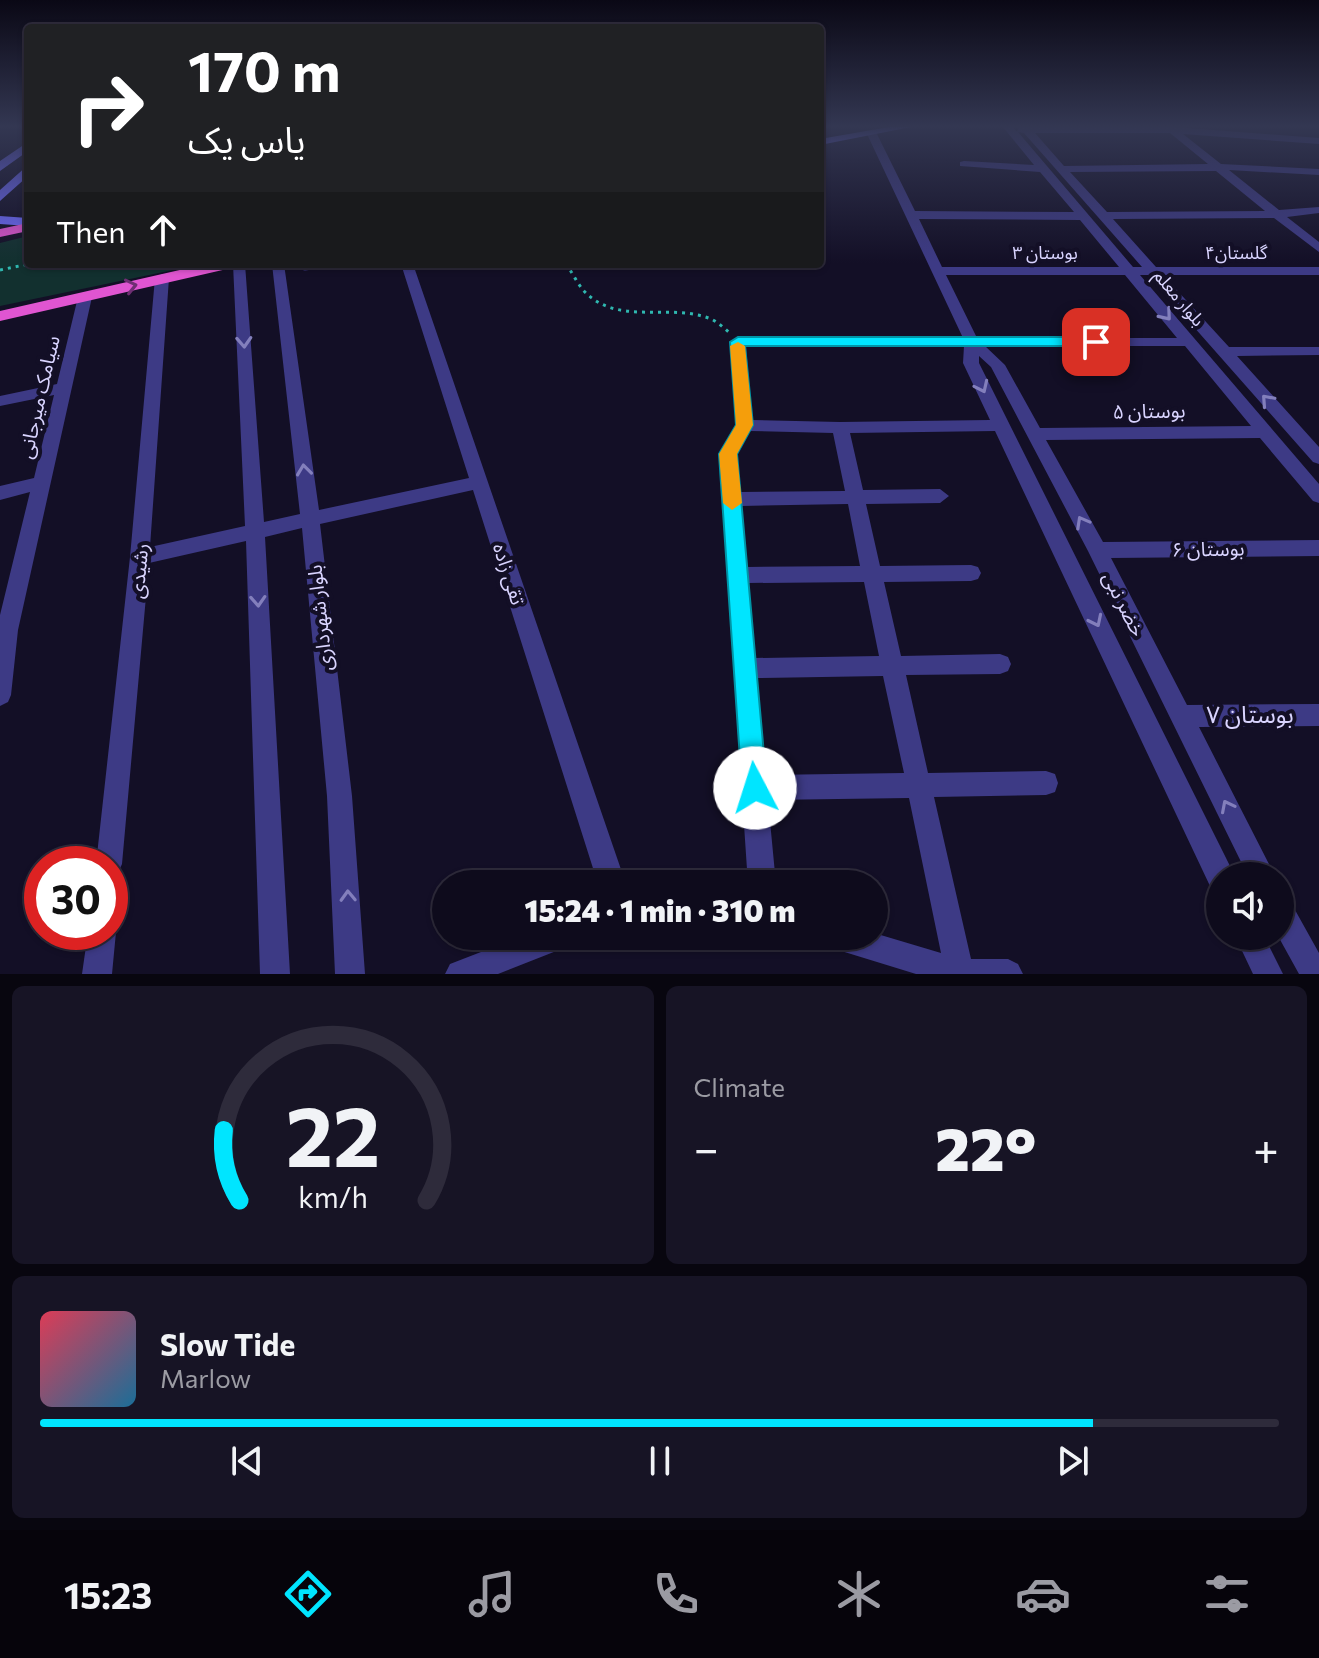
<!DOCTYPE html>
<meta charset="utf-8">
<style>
:root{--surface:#0e0b1c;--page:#171425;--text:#f1f3f6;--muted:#9b9ba3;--line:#2e2b3b;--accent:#00e5ff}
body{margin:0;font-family:Commissioner,"Noto Sans Arabic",sans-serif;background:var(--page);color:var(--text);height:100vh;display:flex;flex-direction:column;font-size:30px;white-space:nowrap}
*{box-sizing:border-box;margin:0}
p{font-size:26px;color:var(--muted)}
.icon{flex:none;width:44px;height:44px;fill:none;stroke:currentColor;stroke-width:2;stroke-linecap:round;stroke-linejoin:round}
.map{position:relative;height:974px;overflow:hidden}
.panel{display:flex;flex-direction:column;gap:12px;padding:12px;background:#08060f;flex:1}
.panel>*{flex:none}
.guide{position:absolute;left:24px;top:24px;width:800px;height:244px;border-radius:8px;box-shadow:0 2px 6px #0004,0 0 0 2px var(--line);background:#202124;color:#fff;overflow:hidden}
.fabs{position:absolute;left:1206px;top:862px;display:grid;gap:16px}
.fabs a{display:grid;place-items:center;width:88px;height:88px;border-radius:50%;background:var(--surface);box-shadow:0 2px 6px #0004,0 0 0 2px var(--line);font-size:40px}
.speed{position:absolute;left:24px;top:846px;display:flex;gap:16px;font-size:40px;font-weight:700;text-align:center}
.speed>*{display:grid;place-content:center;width:104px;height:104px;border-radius:50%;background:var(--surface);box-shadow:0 2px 6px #0004,0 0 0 2px var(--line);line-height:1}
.speed .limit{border:12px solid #d22;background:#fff;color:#111}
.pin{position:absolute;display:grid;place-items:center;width:68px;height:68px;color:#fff;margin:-34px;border-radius:16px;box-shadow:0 4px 12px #0006}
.me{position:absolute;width:88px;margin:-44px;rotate:355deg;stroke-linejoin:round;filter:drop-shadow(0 0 6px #0008)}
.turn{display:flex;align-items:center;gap:28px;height:168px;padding:0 32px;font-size:36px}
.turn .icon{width:104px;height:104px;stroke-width:2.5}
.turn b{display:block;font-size:56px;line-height:68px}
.then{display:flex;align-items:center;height:76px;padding:0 32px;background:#0003;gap:16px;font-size:30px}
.big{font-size:60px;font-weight:800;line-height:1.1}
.panel .widget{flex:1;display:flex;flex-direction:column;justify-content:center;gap:12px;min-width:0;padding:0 28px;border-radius:12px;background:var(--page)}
.panel .dial{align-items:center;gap:0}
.dial svg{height:208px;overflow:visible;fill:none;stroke:var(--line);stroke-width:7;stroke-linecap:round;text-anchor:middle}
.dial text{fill:var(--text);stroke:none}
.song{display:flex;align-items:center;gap:24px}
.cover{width:96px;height:96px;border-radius:12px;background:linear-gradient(135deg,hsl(350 70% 55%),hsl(200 70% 35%))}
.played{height:8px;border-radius:4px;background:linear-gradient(90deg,var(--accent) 85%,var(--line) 85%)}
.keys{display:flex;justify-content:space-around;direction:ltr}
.heat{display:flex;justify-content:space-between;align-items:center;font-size:44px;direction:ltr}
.panel .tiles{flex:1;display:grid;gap:12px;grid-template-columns:1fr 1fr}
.widget:last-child{grid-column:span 2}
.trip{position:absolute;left:432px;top:870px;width:456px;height:80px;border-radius:40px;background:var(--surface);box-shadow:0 2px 6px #0004,0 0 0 2px var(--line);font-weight:800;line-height:80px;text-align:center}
.menu{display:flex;height:128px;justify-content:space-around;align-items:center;background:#06040b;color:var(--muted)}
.menu .icon{width:56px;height:56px}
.menu .on{color:var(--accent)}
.menu b{font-size:36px;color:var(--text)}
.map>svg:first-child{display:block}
</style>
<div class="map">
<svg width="1319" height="974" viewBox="0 0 1319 974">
<rect width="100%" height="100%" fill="#130f26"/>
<!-- green -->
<path fill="#12302f" d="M 28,236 L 28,264 L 164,264 L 178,269 L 0,306 L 0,243 Z"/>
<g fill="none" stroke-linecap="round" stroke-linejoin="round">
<!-- path -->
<path stroke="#2fb8b0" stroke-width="3" stroke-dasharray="3 5" stroke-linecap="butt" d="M 566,264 C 572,272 577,283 584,291 C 618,327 669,302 711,319 C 718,322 725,329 731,334
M 0,270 L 29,264"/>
<!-- service -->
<path stroke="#3d3a85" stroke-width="7" d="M 305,267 L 324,264"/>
<!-- minor -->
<path fill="#3d3a85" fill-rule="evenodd" d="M 1003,127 L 1013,127 L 1017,132 L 1019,127 L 1174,127 L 1319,138 L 1319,144 L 1183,134 L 1221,164 L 1319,169 L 1319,175 L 1229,170 L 1279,210 L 1319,207 L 1319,213 L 1287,217 L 1319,242 L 1319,252 L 1274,218 L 1113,219 L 1156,267 L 1319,267 L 1319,275 L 1163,275 L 1229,347 L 1319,347 L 1319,355 L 1237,356 L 1319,447 L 1319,464 L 1313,462 L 1148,275 L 1140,275 L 1319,484 L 1319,503 L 1313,501 L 1260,438 L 1046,440 L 1103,542 L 1319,540 L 1319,556 L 1111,558 L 1187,705 L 1319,704 L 1319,726 L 1199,727 L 1275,876 L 1248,876 L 1088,551 L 991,367 L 979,356 L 979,363 L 1230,866 L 1233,876 L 1220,876 L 1220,889 L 1210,886 L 995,431 L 850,433 L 863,490 L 940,489 L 949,496 L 940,503 L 866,504 L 880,566 L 971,565 L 978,567 L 981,573 L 978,579 L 971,581 L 884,582 L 901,656 L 1000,654 L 1008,657 L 1011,664 L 1008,671 L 1000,674 L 906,675 L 928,773 L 1046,771 L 1055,774 L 1058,783 L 1055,792 L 1046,795 L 934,797 L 971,959 L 1008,959 L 1018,964 L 1023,974 L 916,974 L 838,950 L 828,946 L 824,936 L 874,936 L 874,933 L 941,953 L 909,798 L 768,800 L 776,884 L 748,884 L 719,454 L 736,425 L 731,342 L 738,338 L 963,338 L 867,134 L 872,131 L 877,134 L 915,211 L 1074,212 L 1040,172 L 960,166 L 960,162 L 964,161 L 1034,165 ZM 1018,132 L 1024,133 L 1142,267 L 1133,267 ZM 1035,133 L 1170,133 L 1208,164 L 1064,166 ZM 1216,171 L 1265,211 L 1107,212 L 1070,172 ZM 919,219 L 1080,220 L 1119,267 L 942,267 ZM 946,275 L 1125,275 L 1177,338 L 977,338 ZM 746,346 L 964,346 L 963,363 L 990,420 L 840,422 L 752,420 ZM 985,346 L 1185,346 L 1251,426 L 1040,428 L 1005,365 ZM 749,431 L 833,433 L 845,491 L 740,492 L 737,454 ZM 848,504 L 860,566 L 747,567 L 741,506 ZM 864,582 L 879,656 L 755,658 L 748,583 ZM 883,676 L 904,773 L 766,775 L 757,678 Z
M 233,264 L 245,264 L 264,522 L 300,514 L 272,264 L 284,264 L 319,510 L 469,478 L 401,264 L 413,264 L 626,884 L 598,884 L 473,490 L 320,524 L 352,796 L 365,974 L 335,974 L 327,796 L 302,528 L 265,537 L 290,974 L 260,974 L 246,541 L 149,563 L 122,864 L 118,873 L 110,877 L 110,864 L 96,864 L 130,557 L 155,278 L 162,274 L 169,278 L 150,547 L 245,526 Z
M 85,293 L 92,297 L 18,630 L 11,695 L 8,702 L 0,706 L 0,615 L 30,492 L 0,500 L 0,486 L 34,478 L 54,395 L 0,406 L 0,396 L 57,384 L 78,297 Z
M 1280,897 L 1290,901 L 1319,953 L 1319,974 L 1299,974 L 1278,936 Z
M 110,921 L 116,932 L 112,974 L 82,974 L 88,932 L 110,932 Z
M 522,936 L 573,936 L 569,946 L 498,974 L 445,974 L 450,964 Z
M 1235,936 L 1264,936 L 1283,974 L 1253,974 Z"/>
<!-- secondary -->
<path fill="#6f6bff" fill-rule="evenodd" d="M 889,127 L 911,127 L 820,145 L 820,139 Z
M 28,142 L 28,151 L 0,171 L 0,161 Z
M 28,165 L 28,176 L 0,201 L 0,190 Z
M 0,216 L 28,218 L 28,226 L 0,224 Z"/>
<!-- trunk -->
<path fill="#e055d1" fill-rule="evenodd" d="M 28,223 L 28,231 L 0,237 L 0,229 Z
M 206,264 L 235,264 L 227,269 L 0,321 L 0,311 Z"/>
</g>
<!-- one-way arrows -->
<defs><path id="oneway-chevron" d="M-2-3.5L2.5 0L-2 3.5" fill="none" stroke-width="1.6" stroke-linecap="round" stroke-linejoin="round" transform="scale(2)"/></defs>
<use stroke="#6f2e73" href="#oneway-chevron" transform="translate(131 286) rotate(-13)"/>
<g stroke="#837fbc">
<use href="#oneway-chevron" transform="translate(1166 315) rotate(50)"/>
<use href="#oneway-chevron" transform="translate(244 342) rotate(87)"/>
<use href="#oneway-chevron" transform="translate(982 387) rotate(65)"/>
<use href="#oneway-chevron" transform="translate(1267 400) rotate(-132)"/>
<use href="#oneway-chevron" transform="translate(304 470) rotate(-97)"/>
<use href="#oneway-chevron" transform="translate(1082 522) rotate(-119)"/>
<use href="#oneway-chevron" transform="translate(258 601) rotate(87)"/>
<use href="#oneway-chevron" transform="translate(1096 621) rotate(64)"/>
<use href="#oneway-chevron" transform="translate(1227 806) rotate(-117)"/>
<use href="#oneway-chevron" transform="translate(348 896) rotate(-92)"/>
</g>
<!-- sky -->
<linearGradient id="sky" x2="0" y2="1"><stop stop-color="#0a0815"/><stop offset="0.48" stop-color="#333752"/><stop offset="1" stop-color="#333752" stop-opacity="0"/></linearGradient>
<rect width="1319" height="263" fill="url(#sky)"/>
<!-- route -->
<path fill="#00e5ff" stroke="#0095a6" stroke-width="2" d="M 738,337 L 1096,337 L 1103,342 L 1096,346 L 745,346 L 753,425 L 737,454 L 767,788 L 764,797 L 755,801 L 746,797 L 742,788 L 719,454 L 736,425 L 730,342 Z"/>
<!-- slow -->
<path fill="#f59e0b" d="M 738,342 L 745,346 L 753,425 L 737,454 L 742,503 L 732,510 L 723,503 L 719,454 L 736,425 L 730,346 Z"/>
<g text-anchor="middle" stroke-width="8" stroke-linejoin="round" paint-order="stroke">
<!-- far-street labels -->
<g font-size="18" fill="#d9d4ff" stroke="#130f26">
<text x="1045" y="259">بوستان ۳</text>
<text x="1236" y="259">گلستان۴</text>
<text transform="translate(1179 298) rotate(50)" y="6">بلوار معلم</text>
</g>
<!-- street labels -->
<g font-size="20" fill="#d9d4ff" stroke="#130f26">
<text transform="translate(39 397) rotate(-77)" y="7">سیامک میرجانی</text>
<text transform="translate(1149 411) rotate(-1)" y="7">بوستان ۵</text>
<text transform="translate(1208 549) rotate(-1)" y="7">بوستان ۶</text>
<text transform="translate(139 571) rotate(-85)" y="7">رشیدی</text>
<text transform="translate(509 574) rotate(72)" y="7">تقی زاده</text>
<text transform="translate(1124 604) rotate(63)" y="7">خضر نبی</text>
<text transform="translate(320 618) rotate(-96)" y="7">بلوار شهرداری</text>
</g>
<!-- near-street labels -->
<g font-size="24" fill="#d9d4ff" stroke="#130f26">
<text x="1250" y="723">بوستان ۷</text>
</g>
</g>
</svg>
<div class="fabs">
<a><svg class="icon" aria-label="sound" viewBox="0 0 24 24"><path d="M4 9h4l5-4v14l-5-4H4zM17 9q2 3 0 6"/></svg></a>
</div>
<div class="speed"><div class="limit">30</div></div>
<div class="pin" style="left:1096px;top:342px;background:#d93025"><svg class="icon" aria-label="arrive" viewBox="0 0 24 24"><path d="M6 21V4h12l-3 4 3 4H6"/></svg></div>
<svg class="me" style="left:755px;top:788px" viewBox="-20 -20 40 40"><circle r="19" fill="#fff"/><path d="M0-13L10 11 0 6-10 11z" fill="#00e5ff"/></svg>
<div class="trip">15:24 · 1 min · 310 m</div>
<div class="guide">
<div class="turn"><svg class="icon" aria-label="right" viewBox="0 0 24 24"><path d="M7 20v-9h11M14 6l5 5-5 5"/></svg><div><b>170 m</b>یاس یک</div></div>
<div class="then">Then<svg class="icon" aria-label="ahead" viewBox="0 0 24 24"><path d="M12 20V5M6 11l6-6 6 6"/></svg></div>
</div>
</div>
<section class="panel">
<div class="tiles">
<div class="widget dial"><svg viewBox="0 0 100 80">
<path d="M14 69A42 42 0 1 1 86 69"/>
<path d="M14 69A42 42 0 0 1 8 42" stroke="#00e5ff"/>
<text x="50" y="56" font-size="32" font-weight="700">22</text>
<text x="50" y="72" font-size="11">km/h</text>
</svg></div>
<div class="widget"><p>Climate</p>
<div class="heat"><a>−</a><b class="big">22°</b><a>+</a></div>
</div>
<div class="widget">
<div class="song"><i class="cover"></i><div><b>Slow Tide</b><p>Marlow</p></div></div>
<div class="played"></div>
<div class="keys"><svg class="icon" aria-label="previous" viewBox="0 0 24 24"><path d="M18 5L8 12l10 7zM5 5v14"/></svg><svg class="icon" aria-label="pause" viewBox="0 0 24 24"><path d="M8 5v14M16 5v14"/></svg><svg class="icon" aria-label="next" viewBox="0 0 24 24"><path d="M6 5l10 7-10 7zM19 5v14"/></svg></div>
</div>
</div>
</section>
<nav class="menu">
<b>15:23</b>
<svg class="icon on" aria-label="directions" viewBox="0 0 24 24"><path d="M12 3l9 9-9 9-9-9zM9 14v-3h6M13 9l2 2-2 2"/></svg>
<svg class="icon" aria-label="music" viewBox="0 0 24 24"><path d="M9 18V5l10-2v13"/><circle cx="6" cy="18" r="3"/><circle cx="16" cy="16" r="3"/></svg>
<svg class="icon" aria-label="phone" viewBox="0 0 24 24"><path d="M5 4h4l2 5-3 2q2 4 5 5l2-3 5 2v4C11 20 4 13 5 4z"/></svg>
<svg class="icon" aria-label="climate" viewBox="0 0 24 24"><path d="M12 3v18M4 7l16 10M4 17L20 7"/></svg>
<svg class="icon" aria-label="car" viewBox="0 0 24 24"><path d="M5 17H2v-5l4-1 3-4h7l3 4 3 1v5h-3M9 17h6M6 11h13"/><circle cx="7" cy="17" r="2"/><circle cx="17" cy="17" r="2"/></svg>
<svg class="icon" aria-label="filters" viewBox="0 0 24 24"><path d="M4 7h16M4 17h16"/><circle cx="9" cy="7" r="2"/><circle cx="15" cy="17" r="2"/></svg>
</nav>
